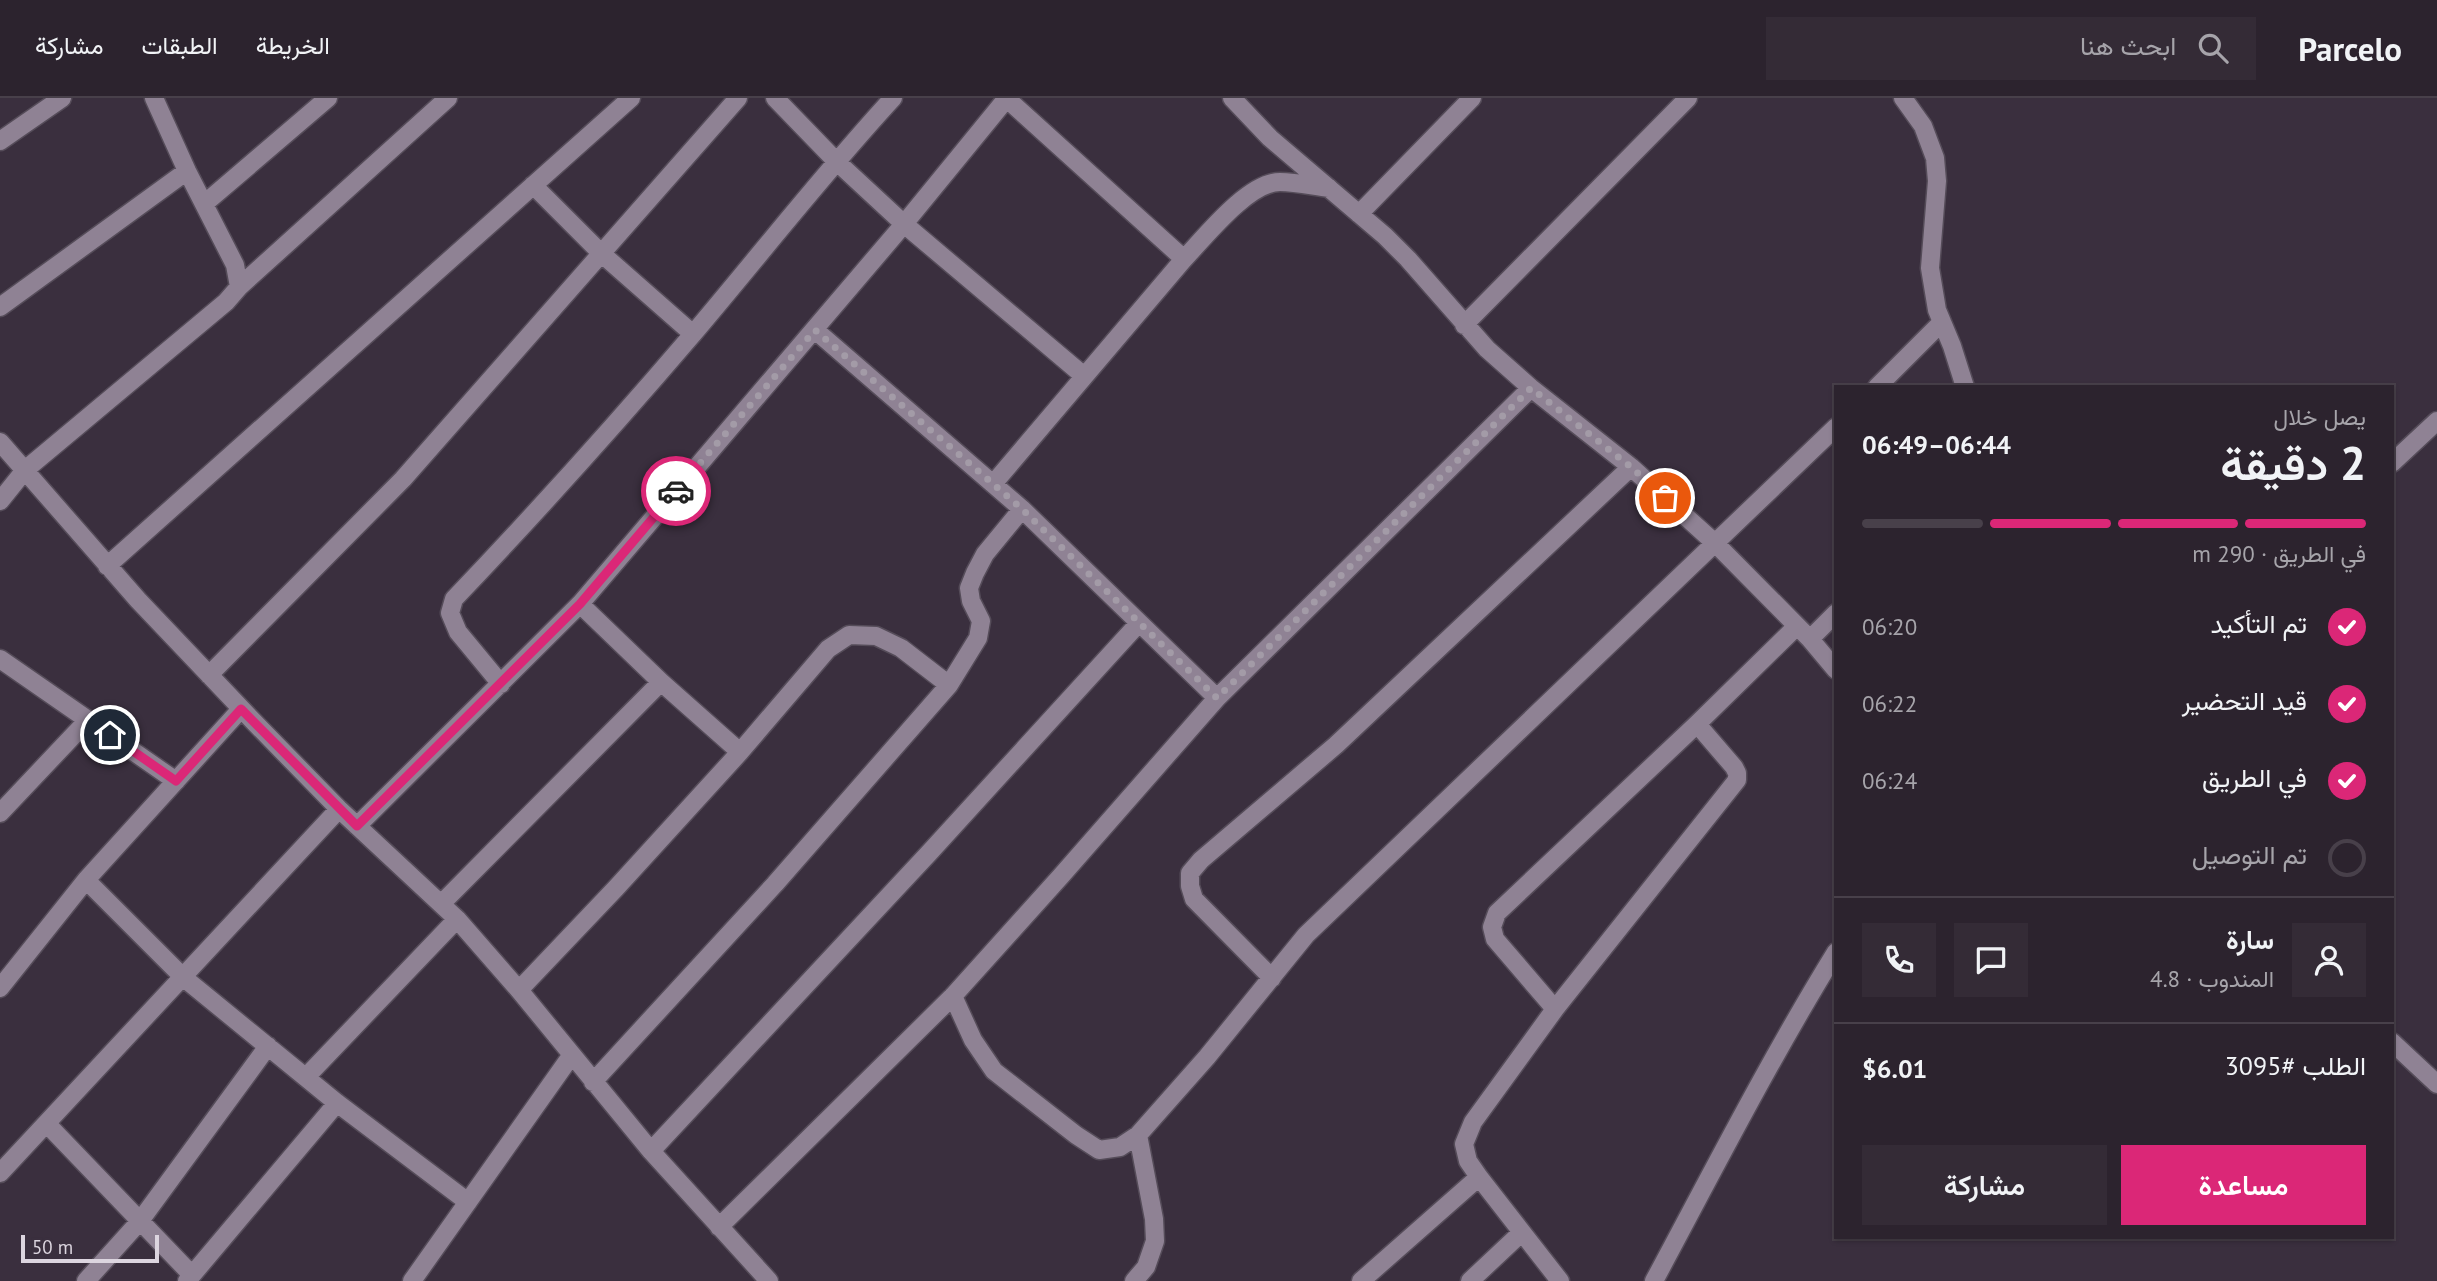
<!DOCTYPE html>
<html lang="ar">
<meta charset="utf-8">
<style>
body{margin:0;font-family:"PT Sans",Vazirmatn,sans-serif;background:#342b36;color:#f1f3f6;direction:rtl;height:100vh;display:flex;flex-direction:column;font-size:26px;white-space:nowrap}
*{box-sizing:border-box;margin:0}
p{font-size:23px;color:#a6a4aa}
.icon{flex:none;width:38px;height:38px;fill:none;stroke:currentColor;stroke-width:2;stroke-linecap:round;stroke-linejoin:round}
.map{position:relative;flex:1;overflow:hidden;direction:ltr}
.details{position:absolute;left:1834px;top:287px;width:560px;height:854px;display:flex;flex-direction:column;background:#2c232e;border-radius:0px;box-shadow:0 2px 5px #0004,0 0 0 2px #48404a;direction:rtl}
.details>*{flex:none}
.scale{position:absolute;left:21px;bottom:18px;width:138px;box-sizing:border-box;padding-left:7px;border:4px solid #dcd5df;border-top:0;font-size:19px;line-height:24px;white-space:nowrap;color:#dcd5df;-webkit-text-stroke:5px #3a2f3e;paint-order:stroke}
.pin{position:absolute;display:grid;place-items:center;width:60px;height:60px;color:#fff;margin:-30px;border:4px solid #fff;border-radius:50%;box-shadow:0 2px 7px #0007}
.courier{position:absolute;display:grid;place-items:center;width:70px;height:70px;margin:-35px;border:5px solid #db2777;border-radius:50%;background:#fff;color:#222;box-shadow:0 2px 9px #0007}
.summary em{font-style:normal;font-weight:600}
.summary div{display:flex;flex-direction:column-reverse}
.summary{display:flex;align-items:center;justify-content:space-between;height:119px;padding:0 28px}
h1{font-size:46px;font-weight:600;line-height:52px}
.bar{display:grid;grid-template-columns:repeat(4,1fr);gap:10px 7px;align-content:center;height:84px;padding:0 28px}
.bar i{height:9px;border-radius:5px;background:#48404a}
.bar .current{background:#db2777}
.bar p{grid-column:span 4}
.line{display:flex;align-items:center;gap:18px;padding:0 28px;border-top:2px solid #48404a}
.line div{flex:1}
.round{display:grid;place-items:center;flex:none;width:74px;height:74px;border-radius:0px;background:#342b36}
ol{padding:0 28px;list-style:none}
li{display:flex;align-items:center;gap:21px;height:77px}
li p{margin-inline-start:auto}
li .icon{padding:7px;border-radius:50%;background:#db2777;color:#fff;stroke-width:4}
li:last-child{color:#a6a4aa}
li i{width:38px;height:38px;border:4px solid #48404a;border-radius:50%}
.primary-button{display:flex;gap:14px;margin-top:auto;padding:14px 28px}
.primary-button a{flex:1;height:80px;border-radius:0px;background:#db2777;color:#fff;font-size:28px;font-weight:600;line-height:80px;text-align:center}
.primary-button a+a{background:#342b36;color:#f1f3f6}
header{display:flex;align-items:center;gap:42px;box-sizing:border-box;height:98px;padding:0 35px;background:#2c232e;border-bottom:2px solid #48404a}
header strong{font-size:33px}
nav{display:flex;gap:38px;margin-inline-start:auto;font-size:24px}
.search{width:490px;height:63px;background:#342b36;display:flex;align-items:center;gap:18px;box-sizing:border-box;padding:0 24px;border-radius:0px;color:#a6a4aa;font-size:26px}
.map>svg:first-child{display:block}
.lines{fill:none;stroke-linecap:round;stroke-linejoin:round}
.street-casing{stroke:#554c59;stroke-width:21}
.street{stroke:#8f8294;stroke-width:18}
.done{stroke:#a39ba7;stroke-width:7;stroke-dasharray:0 12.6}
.route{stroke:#db2777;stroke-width:9}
</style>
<header>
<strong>Parcelo</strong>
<div class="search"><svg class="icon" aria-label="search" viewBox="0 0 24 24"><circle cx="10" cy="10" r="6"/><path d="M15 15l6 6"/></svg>ابحث هنا</div>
<nav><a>الخريطة</a><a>الطبقات</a><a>مشاركة</a></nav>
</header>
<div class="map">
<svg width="2437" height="1183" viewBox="0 0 2437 1183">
<rect width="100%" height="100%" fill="#3a2f3e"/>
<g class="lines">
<defs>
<path id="street" d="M775,0L836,63L904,126L1084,278
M1232,0L1270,40L1385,138L1408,161L1487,251L1531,290L1631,369L1716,446L1810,541L1836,572
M1903,0L1923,28L1935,60L1937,83L1930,170L1937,212L1952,248L1965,289
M0,43L62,0
M533,87L602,156L693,236
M204,106L328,0
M1359,116L1472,0
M1184,161C1205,139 1248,84 1280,84C1296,84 1313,88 1329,90
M239,189L448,0
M0,209L187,73
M1464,227L1688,0
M815,232L1022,411L1217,600
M1877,289L1942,224
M0,344L138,502L255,625L339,711L457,821L519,892L651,1053L769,1183
M2392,365L2437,323
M993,386L1184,161L1006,0
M0,403L25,372L226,204L239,189L235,167L187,73L154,0
M107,468L631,0
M580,506L661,584L740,654
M1810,541L1836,515
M0,561L88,622
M209,577L403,381L738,0
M501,586L458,534L450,515L454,501C536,415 616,326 693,236C760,157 823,76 893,0
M0,715L88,622L176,683
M357,728L580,506L904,126L1007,0
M86,782L184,880L337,1005L468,1104
M441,806L661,584
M1272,880L1194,801L1190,788V775L1201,762L1336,647L1631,369
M0,890L86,782L241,611
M519,892L616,790L740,654L828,551L849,537L876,538L901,550L949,587
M953,898L973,942L994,973L1076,1037L1099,1052L1120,1049L1138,1037L1207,959L1306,837L1836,329
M1555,911L1495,841L1492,829L1497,815L1697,626L1797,528
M2392,944L2437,986
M306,979L457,821
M593,984L775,786L949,587L978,540L981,523L971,503L969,490L975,475L985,456L1022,411
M47,1026L192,1177
M651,1053L929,755L1139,525
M0,1075L339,711
M719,1129L953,898L1061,778L1217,600L1531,290
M86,1183L140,1123L268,948
M187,1183L337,1005
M412,1183L571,958
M1134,1183L1146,1169L1155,1143L1154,1121L1138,1037
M1361,1183L1479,1079
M1470,1183L1521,1135
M1560,1183L1479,1079L1468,1063L1464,1046L1473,1024L1555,911L1737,682V675L1734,669L1697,626
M1654,1183C1713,1073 1770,961 1836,854"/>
</defs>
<!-- street casing -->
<use href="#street" class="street-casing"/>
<!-- street -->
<use href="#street" class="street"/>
</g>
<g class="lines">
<!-- done -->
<path class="done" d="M676,393L815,232L1022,411L1217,600L1531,290L1631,369L1665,400"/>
<!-- route -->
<path class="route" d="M110,637L176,683L241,611L357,728L580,506L676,393"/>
</g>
</svg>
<div class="scale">50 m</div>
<div class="pin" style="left:1665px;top:400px;background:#ea580c"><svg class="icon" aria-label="bag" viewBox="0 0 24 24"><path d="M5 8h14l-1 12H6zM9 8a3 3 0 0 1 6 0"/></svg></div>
<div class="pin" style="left:110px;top:637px;background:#1f2937"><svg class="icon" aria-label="home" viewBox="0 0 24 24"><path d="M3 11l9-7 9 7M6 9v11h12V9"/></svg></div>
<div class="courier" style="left:676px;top:393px"><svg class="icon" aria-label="car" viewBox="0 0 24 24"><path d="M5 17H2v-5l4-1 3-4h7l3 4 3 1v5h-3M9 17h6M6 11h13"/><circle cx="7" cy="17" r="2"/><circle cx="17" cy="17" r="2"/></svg></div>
<section class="details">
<div class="summary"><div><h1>2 دقيقة</h1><p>يصل خلال</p></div><em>06:44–06:49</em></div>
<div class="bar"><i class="current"></i><i class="current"></i><i class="current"></i><i></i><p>في الطريق · 290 m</p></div>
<ol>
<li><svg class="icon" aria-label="check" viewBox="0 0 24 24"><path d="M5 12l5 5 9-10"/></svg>تم التأكيد<p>06:20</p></li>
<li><svg class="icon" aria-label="check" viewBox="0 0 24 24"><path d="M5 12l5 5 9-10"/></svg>قيد التحضير<p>06:22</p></li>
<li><svg class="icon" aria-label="check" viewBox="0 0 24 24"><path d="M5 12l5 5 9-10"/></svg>في الطريق<p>06:24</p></li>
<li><i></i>تم التوصيل</li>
</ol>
<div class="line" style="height:126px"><a class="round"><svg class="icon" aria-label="person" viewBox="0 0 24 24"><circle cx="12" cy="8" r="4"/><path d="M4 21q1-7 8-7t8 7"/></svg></a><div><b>سارة</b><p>المندوب · 4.8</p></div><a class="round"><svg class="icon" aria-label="chat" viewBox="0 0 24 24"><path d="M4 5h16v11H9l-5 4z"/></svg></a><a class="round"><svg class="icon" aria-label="phone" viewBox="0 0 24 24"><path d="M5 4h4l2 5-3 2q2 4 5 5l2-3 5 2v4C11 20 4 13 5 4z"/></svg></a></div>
<div class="line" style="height:91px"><div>الطلب #3095</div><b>$6.01</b></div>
<div class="primary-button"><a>مساعدة</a><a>مشاركة</a></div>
</section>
</div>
